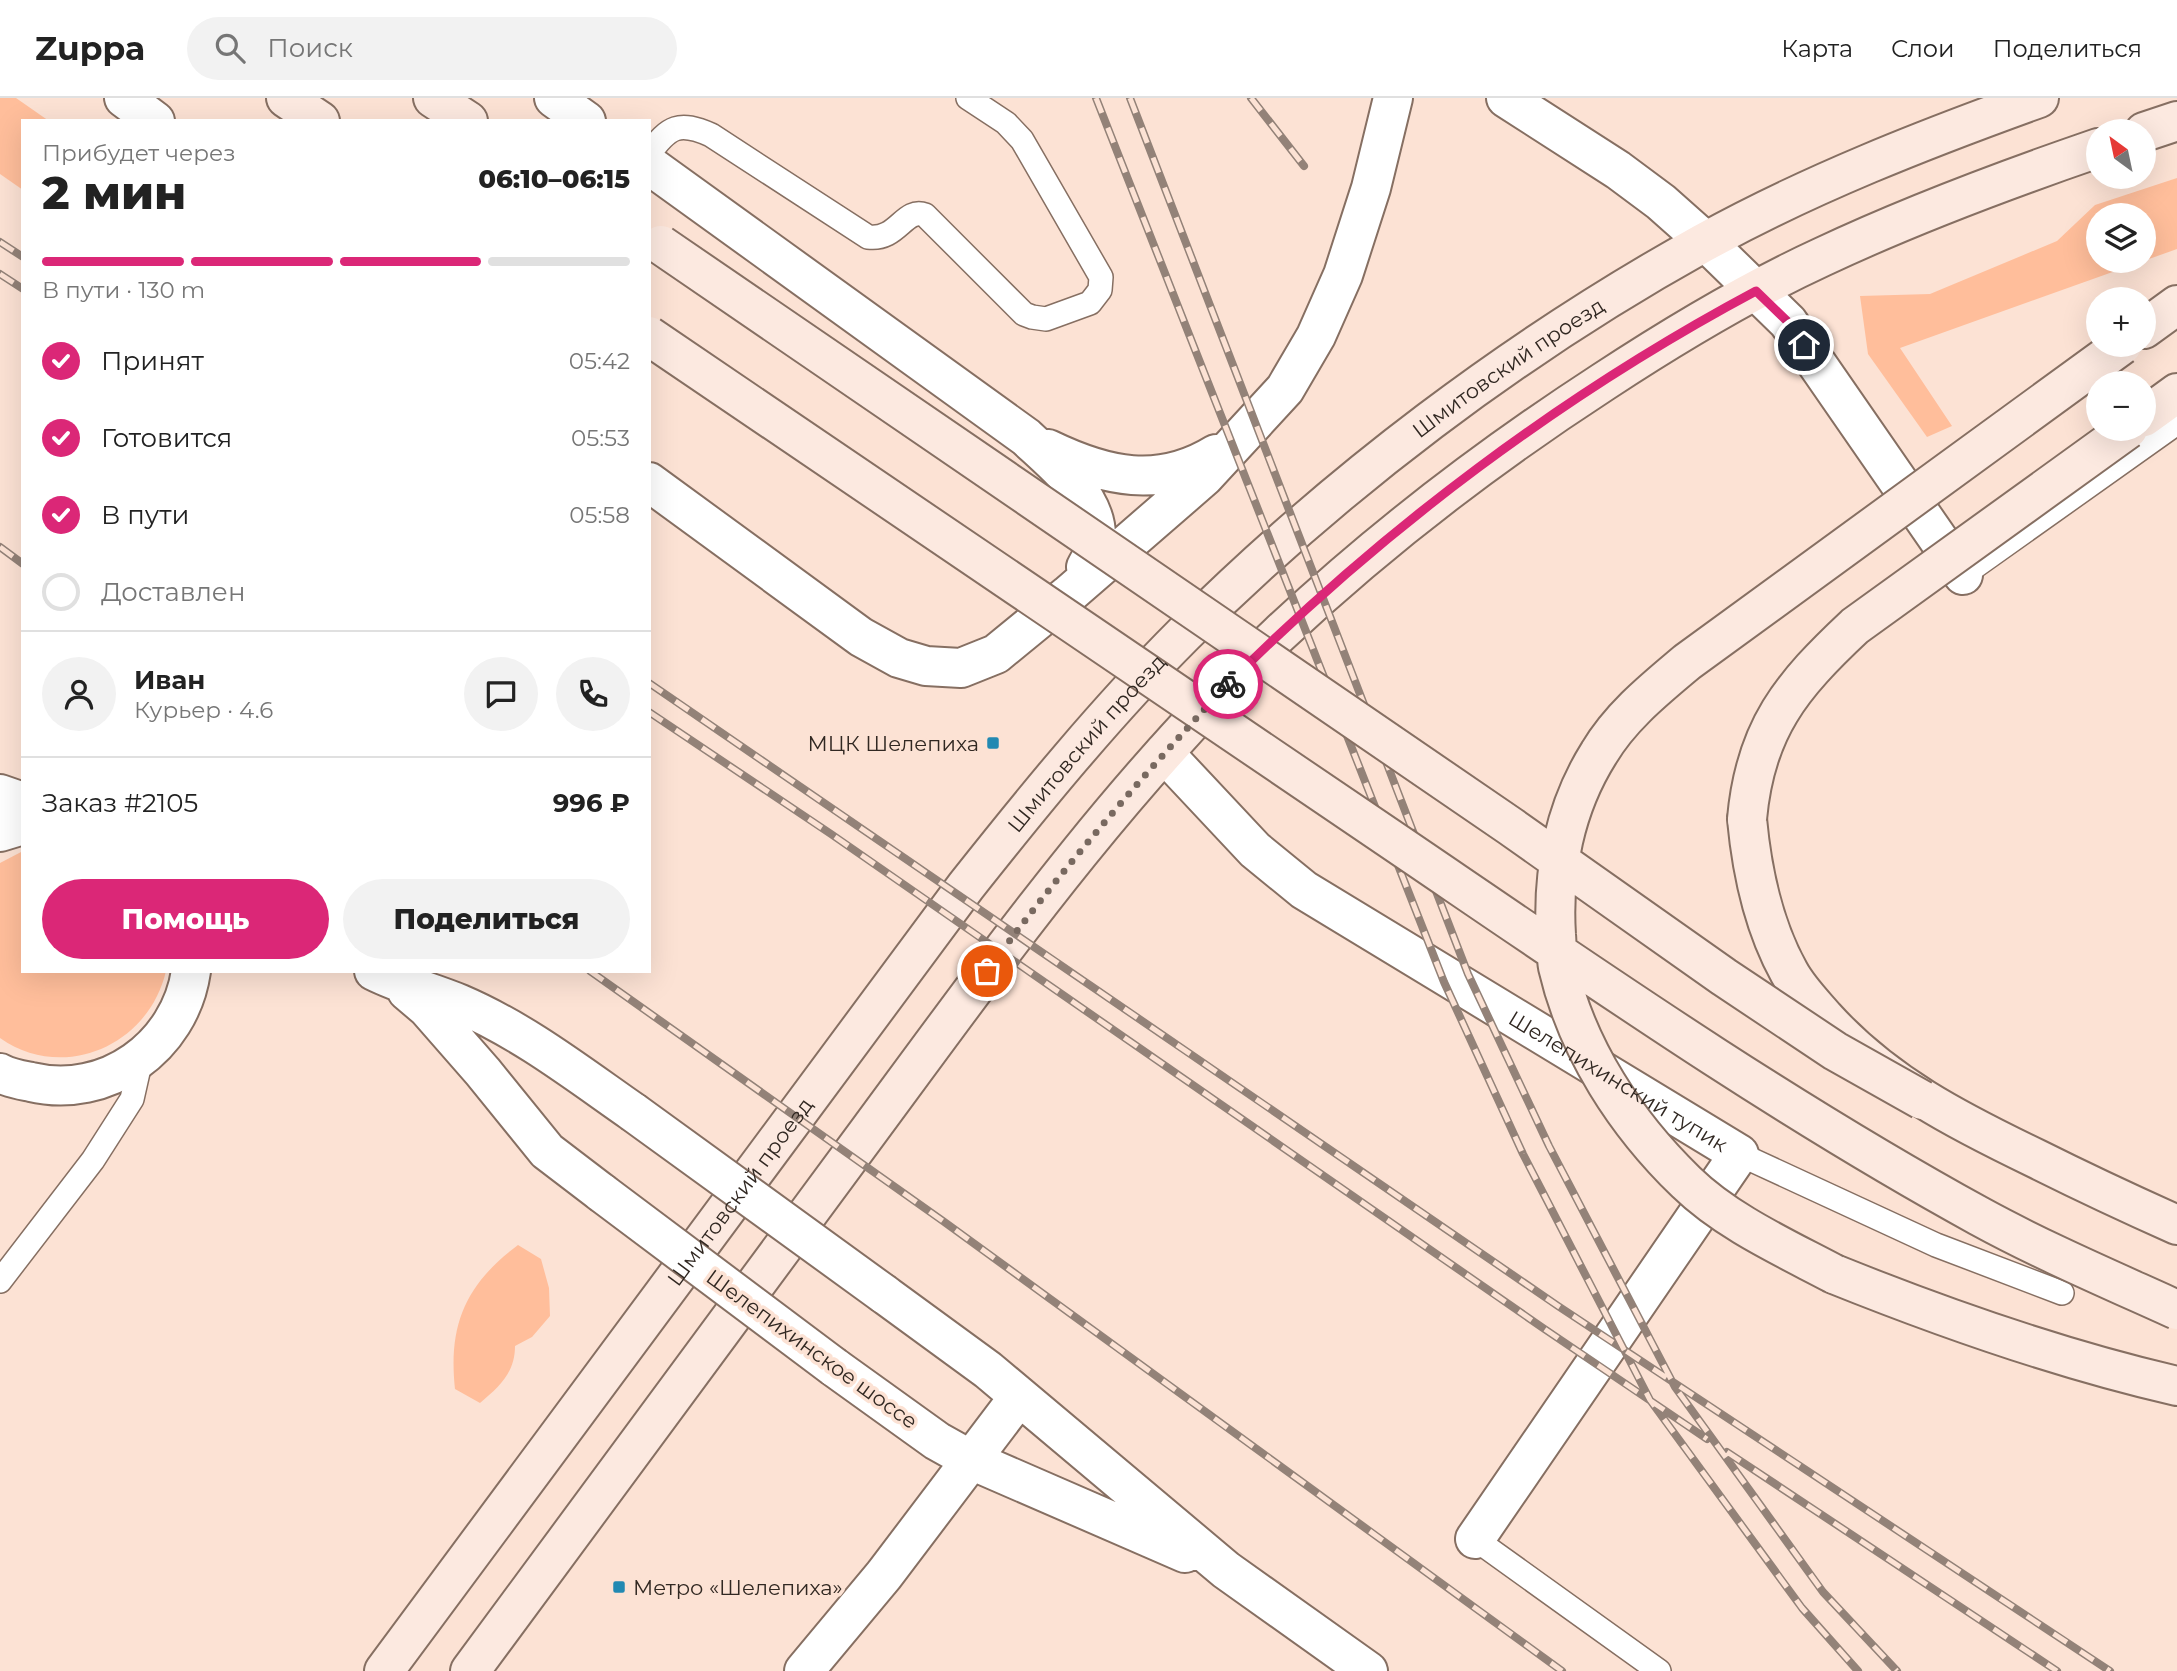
<!DOCTYPE html>
<html lang="ru">
<meta charset="utf-8">
<style>
body{margin:0;font-family:Montserrat,sans-serif;background:#f2f2f2;color:#222;height:100vh;display:flex;flex-direction:column;font-size:26px;white-space:nowrap}
*{box-sizing:border-box;margin:0}
p{font-size:23px;color:#767676}
.icon{flex:none;width:38px;height:38px;fill:none;stroke:currentColor;stroke-width:2;stroke-linecap:round;stroke-linejoin:round}
.map{position:relative;flex:1;overflow:hidden}
.drawer{position:absolute;left:21px;top:21px;width:630px;height:854px;display:flex;flex-direction:column;background:#fff;border-radius:0px;box-shadow:0 7px 28px #0002}
.drawer>*{flex:none}
.needle{width:46px;rotate:327deg}
.fabs{position:absolute;left:2086px;top:21px;display:grid;gap:14px}
.fabs a{display:grid;place-items:center;width:70px;height:70px;border-radius:50%;background:#fff;box-shadow:0 7px 28px #0002;font-size:35px}
.pin{position:absolute;display:grid;place-items:center;width:60px;height:60px;color:#fff;margin:-30px;border:4px solid #fff;border-radius:50%;box-shadow:0 2px 7px #0007}
.courier{position:absolute;display:grid;place-items:center;width:70px;height:70px;margin:-35px;border:5px solid #db2777;border-radius:50%;background:#fff;color:#222;box-shadow:0 2px 9px #0007}
.summary em{font-style:normal;font-weight:800}
.summary div{display:flex;flex-direction:column-reverse}
.summary{display:flex;align-items:center;justify-content:space-between;height:119px;padding:0 21px}
h1{font-size:46px;font-weight:800;line-height:52px}
.bar{display:grid;grid-template-columns:repeat(4,1fr);gap:10px 7px;align-content:center;height:84px;padding:0 21px}
.bar i{height:9px;border-radius:5px;background:#e0e0e0}
.bar .selected{background:#db2777}
.bar p{grid-column:span 4}
.line{display:flex;align-items:center;gap:18px;padding:0 21px;border-top:2px solid #e0e0e0}
.line div{flex:1}
.round{display:grid;place-items:center;flex:none;width:74px;height:74px;border-radius:37px;background:#f2f2f2}
ol{padding:0 21px;list-style:none}
li{display:flex;align-items:center;gap:21px;height:77px}
li p{margin-inline-start:auto}
li .icon{padding:7px;border-radius:50%;background:#db2777;color:#fff;stroke-width:4}
li:last-child{color:#767676}
li i{width:38px;height:38px;border:4px solid #e0e0e0;border-radius:50%}
.action{display:flex;gap:14px;margin-top:auto;padding:14px 21px}
.action a{flex:1;height:80px;border-radius:42px;background:#db2777;color:#fff;font-size:28px;font-weight:800;line-height:80px;text-align:center}
.action a+a{background:#f2f2f2;color:#222}
header{display:flex;align-items:center;gap:42px;box-sizing:border-box;height:98px;padding:0 35px;background:#fff;border-bottom:2px solid #e0e0e0}
header strong{font-size:33px}
nav{display:flex;gap:38px;margin-inline-start:auto;font-size:24px}
.search{width:490px;height:63px;background:#f2f2f2;display:flex;align-items:center;gap:18px;box-sizing:border-box;padding:0 24px;border-radius:38px;color:#767676;font-size:26px}
.map>svg:first-child{display:block}
.green{fill:#ffbe9b;fill-rule:evenodd}
.lines{fill:none;stroke-linecap:round;stroke-linejoin:round}
.service-casing{stroke:#866f62;stroke-width:26}
.minor-casing{stroke:#866f62;stroke-width:42}
.tertiary-casing{stroke:#866f62;stroke-width:42}
.secondary-casing{stroke:#866f62;stroke-width:42}
.service{stroke:#fff;stroke-width:23}
.minor{stroke:#fff;stroke-width:38}
.tertiary{stroke:#fff;stroke-width:38}
.secondary{stroke:#fce9e0;stroke-width:38}
.rail-casing{stroke:#938278;stroke-width:8}
.rail{stroke:#fce2d4;stroke-width:5;stroke-dasharray:16;stroke-linecap:butt}
.tertiary-bridge-casing{stroke:#866f62;stroke-width:42;stroke-linecap:butt}
.secondary-bridge-casing{stroke:#866f62;stroke-width:42;stroke-linecap:butt}
.tertiary-bridge{stroke:#fff;stroke-width:38}
.secondary-bridge{stroke:#fce9e0;stroke-width:38}
.done{stroke:#786960;stroke-width:7;stroke-dasharray:0 12.6}
.route{stroke:#db2777;stroke-width:9}
.poi-dot{fill:#2289b2;stroke:#fce2d4;stroke-width:2.5}
.labels{text-anchor:middle;dominant-baseline:central;stroke-width:7;stroke-linejoin:round;paint-order:stroke}
.street-label{font-size:21px;fill:#312822;stroke:#fce2d4}
.poi-label{font-size:21px;fill:#312822;stroke:#fce2d4;text-anchor:end}
</style>
<header>
<strong>Zuppa</strong>
<div class="search"><svg class="icon" aria-label="search" viewBox="0 0 24 24"><circle cx="10" cy="10" r="6"/><path d="M15 15l6 6"/></svg>Поиск</div>
<nav><a>Карта</a><a>Слои</a><a>Поделиться</a></nav>
</header>
<div class="map">
<svg width="2177" height="1573" viewBox="0 0 2177 1573">
<rect width="100%" height="100%" fill="#fce2d4"/>
<!-- green -->
<path class="green" d="M0,0H16L49,23H23V92L0,76Z
M2177,80V151L1900,250L1952,328L1927,339L1868,256L1860,198L1930,196L2057,143L2095,107ZM2098,117H2144V163H2098Z
M23,753V873H166C149,947 64,985 0,940V765Z
M518,1147L541,1161L549,1190L550,1218L532,1239L515,1248C515,1275 499,1289 480,1305L455,1291C448,1226 466,1186 518,1147Z"/>
<g class="lines">
<defs>
<path id="service" d="M649,56C669,28 679,23 711,37L868,139C898,143 904,109 925,117L1024,216L1032,219L1046,221L1090,205L1100,192L1101,179L1022,42L1006,25L968,0
M1963,477L2177,325
M1739,1056L1936,1147L2062,1195
M0,1183L93,1062L132,1001L141,961
M1475,1441L1659,1573"/>
<g id="minor">
<path d="M1706,144L1788,224L1963,477"/>
<path id="s1" d="M1164,655L1255,752L1304,792L1739,1056L1475,1441"/>
</g>
<path id="tertiary" d="M124,0L155,23
M554,0L586,23
M1506,0L1618,72L1661,104L1706,144
M649,67L1026,339C1061,372 1119,416 1086,469
M1048,351C1106,379 1159,391 1216,356
M649,384L861,539L899,560L926,568L961,570L996,556L1068,497L1204,379L1285,291L1316,238L1343,177L1371,90L1393,0
M0,696L23,704
M0,734L23,727
M374,873C402,887 431,894 460,906C523,933 577,975 633,1014
M407,893L427,910L483,974L547,1053L602,1095
M0,975C9,980 21,982 31,984C106,1002 180,949 191,873
M884,1196L988,1272L1226,1472L1368,1573
M834,1269L937,1343L971,1362L1185,1455
M804,1573L884,1477L1018,1300"/>
<g id="secondary">
<path d="M286,0L320,23"/>
<path d="M433,0L468,23"/>
<path d="M2144,34L2177,23"/>
<path d="M2144,231L2177,207"/>
<path d="M2144,319L2177,295"/>
<path d="M1747,721C1752,775 1763,827 1789,874C1798,891 1813,906 1825,920C1885,986 1958,1023 2037,1061C2083,1084 2130,1106 2177,1127"/>
<path d="M1834,1176C1946,1221 2059,1261 2177,1288"/>
<path id="s2" d="M384,1573L966,788C1035,701 1105,615 1184,536C1337,384 1514,250 1703,145C1810,86 1925,41 2039,0"/>
<path d="M470,1573C603,1392 737,1211 871,1030C998,858 1122,684 1278,537C1378,443 1489,358 1603,284C1673,238 1746,194 1822,159C1911,117 2005,82 2098,50"/>
</g>
</defs>
<!-- service casing -->
<use href="#service" class="service-casing"/>
<!-- minor casing -->
<use href="#minor" class="minor-casing"/>
<!-- tertiary casing -->
<use href="#tertiary" class="tertiary-casing"/>
<!-- secondary casing -->
<use href="#secondary" class="secondary-casing"/>
<!-- service -->
<use href="#service" class="service"/>
<!-- minor -->
<use href="#minor" class="minor"/>
<!-- tertiary -->
<use href="#tertiary" class="tertiary"/>
<!-- secondary -->
<use href="#secondary" class="secondary"/>
<defs>
<path id="rail" d="M1096,0L1444,884L1523,1056L1650,1302L1802,1510L1858,1573
M1130,0L1468,876L1549,1048L1675,1289L1823,1494L1897,1573
M1251,0L1304,68
M0,144L23,159
M0,176L23,191
M0,449L23,466
M649,585L1558,1208L2110,1573
M649,614L831,736L1543,1230L1707,1341
M590,873L943,1123L1562,1573
M1727,1354L2057,1573"/>
</defs>
<!-- rail casing -->
<use href="#rail" class="rail-casing"/>
<!-- rail -->
<use href="#rail" class="rail"/>
<defs>
<path id="tertiary-bridge" d="M633,1014L884,1196
M602,1095L834,1269"/>
<path id="secondary-bridge" d="M661,147L1510,728L1724,879L1835,953L1922,1002
M649,238C896,405 1142,573 1389,740C1582,871 1775,1006 1979,1118C2043,1153 2111,1182 2177,1212
M1747,721C1755,631 1791,588 1855,528L2128,331
M1834,1176C1785,1150 1727,1124 1686,1084C1626,1026 1577,951 1558,869C1556,859 1557,847 1556,837C1552,773 1565,709 1599,655C1621,618 1655,591 1687,564L2122,247"/>
</defs>
<!-- tertiary-bridge casing -->
<use href="#tertiary-bridge" class="tertiary-bridge-casing"/>
<!-- secondary-bridge casing -->
<use href="#secondary-bridge" class="secondary-bridge-casing"/>
<!-- tertiary-bridge -->
<use href="#tertiary-bridge" class="tertiary-bridge"/>
<!-- secondary-bridge -->
<use href="#secondary-bridge" class="secondary-bridge"/>
</g>
<g class="lines">
<!-- done -->
<path class="done" d="M987,873C1061,772 1142,678 1228,586"/>
<!-- route -->
<path class="route" d="M1228,586C1383,431 1563,296 1756,193L1788,224L1804,247"/>
</g>
<!-- markers -->
<g class="poi-dot">
<rect x="986" y="638" width="14" height="14" rx="3.5"/>
<rect x="612" y="1482" width="14" height="14" rx="3.5"/>
</g>
<g class="labels">
<!-- street labels -->
<g class="street-label">
<text stroke="none"><textPath href="#s2" startOffset="1731">Шмитовский проезд</textPath></text>
<text stroke="none"><textPath href="#s2" startOffset="1164">Шмитовский проезд</textPath></text>
<text stroke="none"><textPath href="#s1" startOffset="564">Шелепихинский тупик</textPath></text>
<text stroke="none"><textPath href="#s2" startOffset="597">Шмитовский проезд</textPath></text>
<text transform="translate(812 1251) rotate(36)">Шелепихинское шоссе</text>
</g>
<!-- poi labels -->
<g class="poi-label">
<text x="979" y="645">МЦК Шелепиха</text>
<text x="633" y="1489" text-anchor="start">Метро «Шелепиха»</text>
</g>
</g>
</svg>
<div class="fabs">
<a><svg class="needle" viewBox="-14 -14 28 28"><path d="M0-13l5 13h-10z" fill="#e53935"/><path d="M0 13l5-13h-10z" fill="#767676"/></svg></a>
<a><svg class="icon" aria-label="layers" viewBox="0 0 24 24"><path d="M12 4l9 5-9 5-9-5zM3 14l9 5 9-5"/></svg></a>
<a>+</a>
<a>−</a>
</div>
<div class="pin" style="left:987px;top:873px;background:#ea580c"><svg class="icon" aria-label="bag" viewBox="0 0 24 24"><path d="M5 8h14l-1 12H6zM9 8a3 3 0 0 1 6 0"/></svg></div>
<div class="pin" style="left:1804px;top:247px;background:#1f2937"><svg class="icon" aria-label="home" viewBox="0 0 24 24"><path d="M3 11l9-7 9 7M6 9v11h12V9"/></svg></div>
<div class="courier" style="left:1228px;top:586px"><svg class="icon" aria-label="bike" viewBox="0 0 24 24"><circle cx="6" cy="16" r="4"/><circle cx="18" cy="16" r="4"/><path d="M6 16l4-8h5l3 8M10 8l3 8H6M13 5h3"/></svg></div>
<section class="drawer">
<div class="summary"><div><h1>2 мин</h1><p>Прибудет через</p></div><em>06:10–06:15</em></div>
<div class="bar"><i class="selected"></i><i class="selected"></i><i class="selected"></i><i></i><p>В пути · 130 m</p></div>
<ol>
<li><svg class="icon" aria-label="check" viewBox="0 0 24 24"><path d="M5 12l5 5 9-10"/></svg>Принят<p>05:42</p></li>
<li><svg class="icon" aria-label="check" viewBox="0 0 24 24"><path d="M5 12l5 5 9-10"/></svg>Готовится<p>05:53</p></li>
<li><svg class="icon" aria-label="check" viewBox="0 0 24 24"><path d="M5 12l5 5 9-10"/></svg>В пути<p>05:58</p></li>
<li><i></i>Доставлен</li>
</ol>
<div class="line" style="height:126px"><a class="round"><svg class="icon" aria-label="person" viewBox="0 0 24 24"><circle cx="12" cy="8" r="4"/><path d="M4 21q1-7 8-7t8 7"/></svg></a><div><b>Иван</b><p>Курьер · 4.6</p></div><a class="round"><svg class="icon" aria-label="chat" viewBox="0 0 24 24"><path d="M4 5h16v11H9l-5 4z"/></svg></a><a class="round"><svg class="icon" aria-label="phone" viewBox="0 0 24 24"><path d="M5 4h4l2 5-3 2q2 4 5 5l2-3 5 2v4C11 20 4 13 5 4z"/></svg></a></div>
<div class="line" style="height:91px"><div>Заказ #2105</div><b>996 ₽</b></div>
<div class="action"><a>Помощь</a><a>Поделиться</a></div>
</section>
</div>
